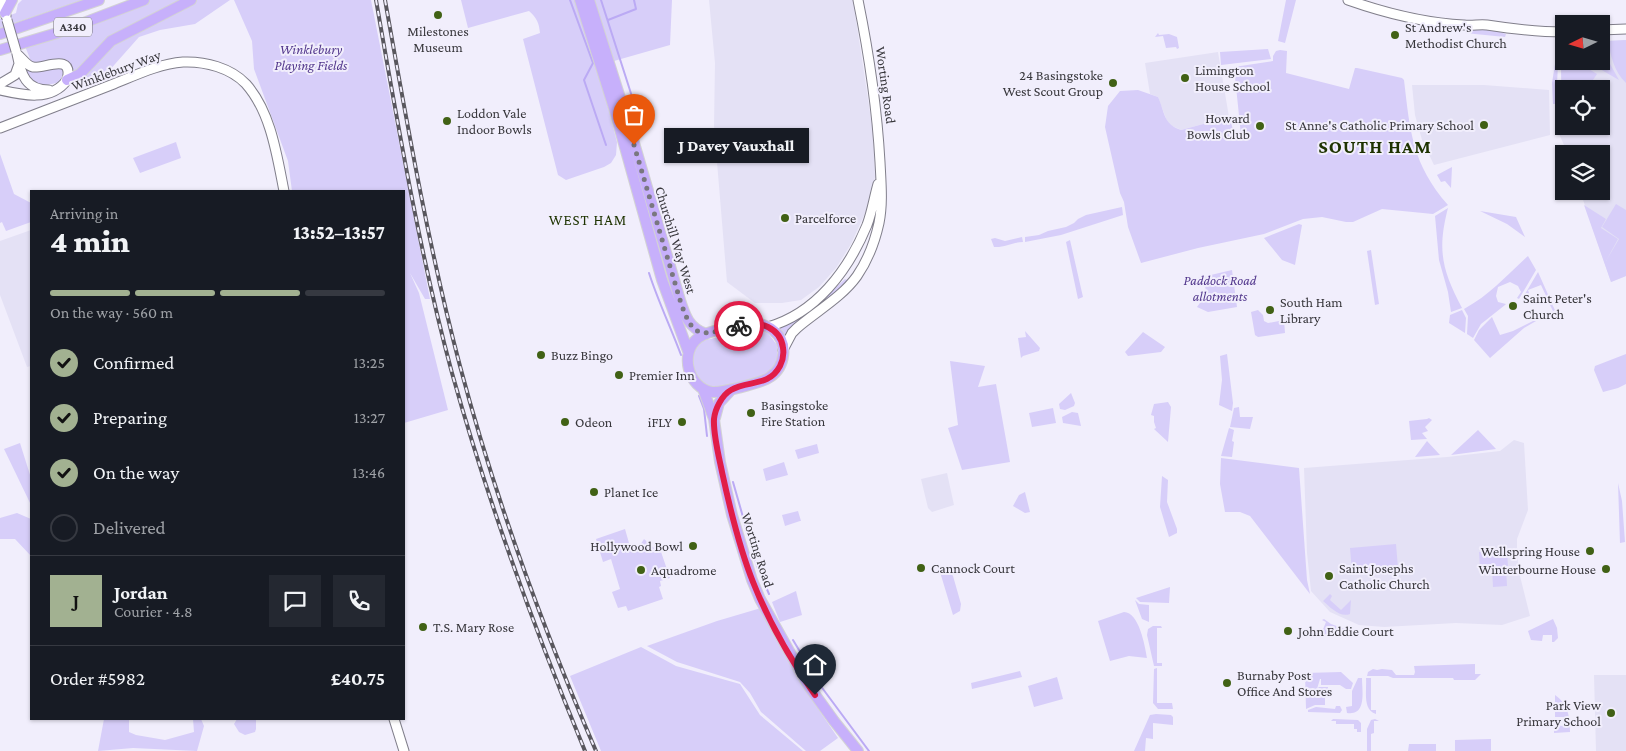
<!DOCTYPE html>
<meta charset="utf-8">
<style>
body{margin:0;font-family:"Crimson Pro",serif;background:#242831;color:#f1f3f6;height:100vh;display:flex;flex-direction:column;font-size:19px;white-space:nowrap}
*{box-sizing:border-box;margin:0}
p{font-size:16px;color:#9ea1a6}
.icon{flex:none;width:28px;height:28px;fill:none;stroke:currentColor;stroke-width:2;stroke-linecap:round;stroke-linejoin:round}
.map{position:relative;flex:1;overflow:hidden}
.drawer{position:absolute;left:30px;top:190px;width:375px;height:530px;display:flex;flex-direction:column;background:#171b24;border-radius:0px;box-shadow:0 1px 4px #0004}
.drawer>*{flex:none}
.needle{width:32px;rotate:265deg}
.controls{position:absolute;left:1555px;top:15px;display:grid;gap:10px}
.controls a{display:grid;place-items:center;width:55px;height:55px;border-radius:0px;background:#171b24;box-shadow:0 1px 4px #0004;font-size:25px}
.pin{position:absolute;display:grid;place-items:center;width:42px;height:42px;color:#fff;margin:-51px -21px;border-radius:50% 50% 50% 0;rotate:-45deg;box-shadow:0 0 5px #0007}
.pin .icon{rotate:45deg}
.courier{position:absolute;display:grid;place-items:center;width:50px;height:50px;margin:-25px;border:4px solid #e11d48;border-radius:50%;background:#fff;color:#222;box-shadow:0 1px 6px #0007}
.bubble{position:absolute;height:35px;border-radius:0px;background:#171b24;box-shadow:0 1px 4px #0004;font-size:16px;font-weight:800;line-height:35px;text-align:center}
.head em{font-style:normal;font-weight:800}
.head div{display:flex;flex-direction:column-reverse}
.head{display:flex;align-items:center;justify-content:space-between;height:85px;padding:0 20px}
h1{font-size:32px;font-weight:800;line-height:38px}
.bar{display:grid;grid-template-columns:repeat(4,1fr);gap:8px 5px;align-content:center;height:60px;padding:0 20px}
.bar i{height:6px;border-radius:4px;background:#363941}
.bar .active{background:#a2b191}
.bar p{grid-column:span 4}
.line{display:flex;align-items:center;gap:12px;padding:0 20px;border-top:1px solid #363941}
.line div{flex:1}
.round{display:grid;place-items:center;flex:none;width:52px;height:52px;border-radius:0px;background:#242831}
ol{padding:0 20px;list-style:none}
li{display:flex;align-items:center;gap:15px;height:55px}
li p{margin-inline-start:auto}
li .icon{padding:5px;border-radius:50%;background:#a2b191;color:#111;stroke-width:4}
li:last-child{color:#9ea1a6}
li i{width:28px;height:28px;border:2px solid #363941;border-radius:50%}
.map>svg:first-child{display:block}
.built{fill:#e4e1f5;fill-rule:evenodd}
.green{fill:#d7cef9}
.lines{fill:none;stroke-linecap:round;stroke-linejoin:round}
.stream{stroke:#bbaaf4;stroke-width:2}
.minor-casing{stroke:#817f8b;stroke-width:11}
.major-casing{stroke:#d3d3d4;stroke-width:12}
.minor{stroke:#fff;stroke-width:9}
.major{stroke:#c7b0fb;stroke-width:10}
.rail-casing{stroke:#59575e;stroke-width:4}
.rail{stroke:#f1eefc;stroke-width:2;stroke-dasharray:5.5;stroke-linecap:butt}
.minor-bridge-casing{stroke:#817f8b;stroke-width:11;stroke-linecap:butt}
.minor-bridge{stroke:#fff;stroke-width:9}
.done{stroke:#79777f;stroke-width:5;stroke-dasharray:0 9}
.route{stroke:#e11d48;stroke-width:6}
.poi-dot{fill:#416115;stroke:#f1eefc;stroke-width:2}
.labels{text-anchor:middle;dominant-baseline:central;stroke-width:4;stroke-linejoin:round;paint-order:stroke}
.shield{fill:#f1eefc;stroke:#706e76;stroke-width:1}
.shield-label{font-size:12px;font-weight:bold;fill:#38373c}
.poi-label{font-size:14px;fill:#38373c;stroke:#f1eefc;text-anchor:start}
.park-label{font-size:14px;font-style:italic;fill:#53388d;stroke:#f1eefc}
.street-label{font-size:14px;fill:#38373c;stroke:#f1eefc}
.neighbourhood-label{font-size:15px;letter-spacing:1px;fill:#1e3300;stroke:#f1eefc}
.district-label{font-size:19px;font-weight:bold;letter-spacing:1px;fill:#1e3300;stroke:#f1eefc}
</style>
<div class="map">
<svg width="1626" height="751" viewBox="0 0 1626 751">
<rect width="100%" height="100%" fill="#f1eefc"/>
<!-- built -->
<path class="built" d="M709,0H853L873,132L875,177L866,211L851,244L836,268L819,287L801,300L782,303H755L727,282L714,126L715,63Z
M1626,40V276L1611,282L1580,191H1601V154H1568L1560,136L1558,122L1562,101L1561,80L1562,45L1564,61H1601V41ZM1564,89H1601V126H1564Z
M1218,52L1229,117L1181,130L1168,124L1158,97L1150,94L1145,63Z
M1412,85H1484L1549,90L1550,135L1434,165L1422,140L1415,115Z
M31,230V366L27,367L0,295V241Z
M1514,440L1524,443L1528,510L1517,539V553L1519,572L1530,616L1502,625L1456,623L1384,627L1359,625L1330,612L1311,591L1307,553L1304,468L1447,457L1500,451Z
M947,473L954,505L932,512L928,508L921,479Z
M1594,675H1626V751H1596Z"/>
<!-- green -->
<path class="green" d="M22,0H82L0,28V19L16,13L18,4Z
M149,0H230L195,24L160,30L139,37L100,81L72,82L68,65L32,64L25,46L109,17Z
M234,0H371L430,299H425L410,273L419,293L448,410L404,423V191H292L288,161L254,69L252,41Z
M461,0H575L597,64L617,142L616,155L611,163L604,167L566,180L558,175L523,39L540,33C539,23 537,18 529,11L468,28Z
M594,0H672L670,45L614,61Z
M1286,0H1296L1285,43L1278,41Z
M1465,29L1493,30L1506,34L1505,37L1465,33Z
M1158,33L1159,35L1169,34L1177,37L1179,48L1177,49L1176,47L1166,48L1163,36L1155,37Z
M1626,40V83C1614,71 1611,57 1608,41Z
M1601,41L1610,64L1619,80L1593,65L1595,61H1601Z
M1564,44V61H1583L1582,65L1597,74L1587,89H1564L1565,126L1560,136C1558,120 1561,114 1562,100C1562,84 1559,58 1564,44Z
M1268,49L1271,59L1221,65L1220,52Z
M1280,50L1287,51L1286,73L1349,89L1355,68H1357L1402,78L1404,80C1410,131 1412,164 1448,205L1433,214L1382,209L1353,222H1346L1322,217L1303,219L1264,234L1198,248L1141,263L1128,227L1124,202L1120,193L1105,127L1108,106L1120,91L1138,90L1158,97C1165,112 1163,124 1181,130L1229,117L1233,129L1241,135L1234,67L1273,61V56L1276,51Z
M1555,64H1558L1556,104H1553L1552,83Z
M25,67H62L65,74L62,81C46,87 28,88 25,67Z
M176,142L181,158L140,173L133,158Z
M0,154L14,194L31,203V222L6,231L2,222L0,223Z
M1452,167L1451,188L1445,181L1441,182L1437,175Z
M1616,204L1626,210V276L1611,282L1584,205L1606,219L1601,228L1618,239L1606,261L1619,239L1602,227Z
M1122,207L1123,215L1061,235L1025,242V237L1039,235L1048,231L1066,227L1074,223L1078,219L1086,215Z
M1448,208C1437,250 1442,270 1462,308L1451,312L1448,292L1439,260L1435,216Z
M1480,211L1516,217L1525,237L1507,224Z
M1299,224L1302,225L1295,265L1282,260L1264,238Z
M1022,237L1023,242C1013,242 1004,248 994,247L991,239L995,238L1005,241Z
M1070,240L1083,297L1078,299L1066,242Z
M1371,250L1379,304L1375,305L1367,251Z
M1528,256L1536,270L1519,299L1517,298L1521,292L1518,286L1510,282L1498,287L1496,296L1498,302L1506,304L1505,305L1481,324L1473,338L1467,334L1468,316L1464,309C1490,295 1506,276 1528,256Z
M1232,270L1237,307L1208,312L1197,307L1202,300L1208,299L1204,282L1199,283L1198,278Z
M1538,272L1550,299L1548,300L1541,285L1528,290L1532,302L1524,303L1522,299Z
M845,279L849,281V283L789,331L783,340L773,328L832,291Z
M1552,304L1555,310L1524,328L1490,358L1474,340L1479,330L1492,317L1500,335L1513,331L1553,311L1550,305Z
M1258,310L1263,315L1264,321L1268,323L1284,320L1285,333L1258,337L1255,335L1251,312Z
M1462,310L1466,318L1465,333L1449,323L1450,315Z
M752,329L761,330L768,333L777,345L778,358L775,366L766,376L716,390L707,388L694,376L691,355L694,348L702,341Z
M1025,331L1040,348L1039,351L1023,356L1021,358L1018,338L1026,337Z
M1143,332L1165,347L1161,352L1128,356L1125,352Z
M1227,354L1233,403L1232,411L1219,405L1222,380L1220,356Z
M1626,354V384L1618,388L1603,392L1594,370L1595,366Z
M950,361L985,366L978,387L996,384L1010,462L962,470L948,428L958,425Z
M1071,393L1075,403L1074,406L1065,410L1060,409L1059,404Z
M1168,402L1171,407L1168,442L1154,429L1156,428L1154,422V416L1151,415L1154,404Z
M1239,407L1240,417H1253L1250,429L1230,427L1234,408Z
M1053,408L1056,423L1032,427L1029,413Z
M1072,412L1078,413L1081,426L1063,423L1062,417Z
M1429,418L1432,420L1425,427L1428,431L1422,433L1427,439L1411,440L1409,421L1427,419Z
M1229,428L1234,430L1232,441L1234,442L1232,457L1221,456Z
M1478,430L1496,449L1451,455Z
M1427,441L1440,455L1415,457Z
M20,443L31,478V505L4,449Z
M817,444L819,453L798,459L795,450Z
M1221,458L1299,468L1307,580L1310,594L1250,516L1240,512H1225L1220,484Z
M784,462L788,475L766,481L763,469Z
M1162,476L1168,480L1167,502L1177,529V533L1169,537L1160,507Z
M1618,483L1622,501L1625,542L1620,543Z
M1025,492L1030,512L1025,513L1013,506L1019,495Z
M798,511L801,521H798H800L785,526L782,515Z
M17,513L31,519V556L15,539H0V518Z
M625,529L629,543L639,547L644,539L654,548L651,553L660,549L670,578L660,581L661,586L659,587L663,599L628,611L626,606L618,608L612,592L620,589L611,559L603,562L596,539Z
M1396,544L1398,568L1352,572L1350,548Z
M1507,550L1508,566L1506,567L1507,586L1493,587L1492,568H1480L1479,552Z
M942,570L950,572L953,576L961,604L960,611L953,615L940,572Z
M1170,587L1169,603L1140,602L1136,598Z
M796,591L802,615L780,622L772,602Z
M1330,594L1332,596L1330,600L1341,610L1351,600L1350,614C1340,618 1330,607 1323,601Z
M1135,600L1139,604L1149,605V622L1142,619Z
M761,608L800,682L838,738L820,751H806L761,712L750,693L740,682L677,662L647,646L717,621Z
M1124,612C1139,612 1145,646 1147,658L1129,656L1110,661L1098,621Z
M1324,619L1331,624L1359,634L1315,635L1318,631L1322,632L1326,622L1322,620Z
M1553,619L1557,628L1558,638L1554,642H1552V635H1543L1542,641L1531,640L1528,631Z
M1153,626H1161L1162,628H1157V663H1162V666H1154L1147,635L1148,629Z
M641,647L676,666L740,684L760,715L803,751H601L570,676Z
M1475,664V674H1481L1475,680H1454L1453,678H1393L1388,676H1367L1368,672L1373,669L1377,670L1382,669L1392,670L1396,675H1414L1415,672L1414,666Z
M1157,668V703H1172L1173,709H1158L1153,703L1154,669Z
M1020,671L1022,677L972,689L971,683Z
M1341,672L1353,683L1351,689H1346L1340,685H1321V679H1320L1317,689L1319,687H1328V689H1325V705H1315L1306,709L1305,673Z
M1057,677L1063,699L1034,707L1028,686Z
M1358,678H1362C1362,691 1367,716 1347,713L1346,707L1352,706V691Z
M1366,678H1371V710H1376V714C1362,710 1367,690 1366,678Z
M1555,695C1568,704 1570,716 1570,732L1554,733V727L1557,725L1562,726L1567,722L1565,717H1555Z
M1336,706H1340L1342,710L1340,713L1308,712V710L1316,707L1335,709Z
M1156,714L1171,715L1173,717V725L1153,723V739L1146,738L1145,751H1134L1150,715Z
M104,719H129V732L136,735L165,740L194,732L193,719H201L204,726L197,751L133,748L98,751Z
M237,719H256V729L255,732L245,735L239,732L234,724Z
M1333,719L1358,720L1361,723V732H1357V729H1354V724H1336V721H1331Z
M1375,719L1379,721H1374V733L1371,734V751H1367V729L1371,720Z
M1491,739V751H1455V740Z
M1409,744H1436V751H1408Z"/>
<g class="lines">
<!-- stream -->
<path class="stream" d="M570,0L593,63L584,80L606,145
M601,0L636,109
M608,20L636,9L634,0
M649,273C658,301 671,328 681,355
M699,396L704,409L707,436
M733,482L757,566L769,594
M793,640L820,685L869,751"/>
<defs>
<path id="minor" d="M1,0L6,16
M1348,0C1385,13 1424,23 1464,25C1472,26 1480,24 1487,25C1513,29 1538,32 1564,32
M1601,30L1626,29
M17,54C21,75 26,90 49,90
M0,84L15,75L19,64
M0,90C22,95 51,102 67,80C74,52 44,69 33,67C27,66 22,58 17,54
M0,128C37,114 74,99 111,85C134,76 158,64 183,62C205,61 231,68 246,84C271,112 277,156 284,191
M768,327C816,313 848,271 867,225C872,212 874,198 878,184
M783,350L792,333L797,328C817,311 842,297 857,276C868,260 875,241 879,223C883,203 881,183 880,162C877,108 869,54 858,0
M394,719L404,751"/>
<path id="major" d="M580,0L614,108L662,280L688,351
M589,0L630,129L680,300C685,316 689,328 706,334
M5,13L12,0
M0,34L99,0
M0,50L57,33L144,0
M67,80L80,74L111,41L191,0
M761,324C765,326 771,327 774,331C789,343 785,367 770,377C762,383 721,393 712,392C688,388 679,353 698,338C710,329 745,324 761,324Z
M703,389L714,419L720,462L732,515L752,580L760,599L808,685L834,721L858,751
M715,418L719,403L731,390"/>
</defs>
<!-- minor casing -->
<use href="#minor" class="minor-casing"/>
<!-- major casing -->
<use href="#major" class="major-casing"/>
<!-- minor -->
<use href="#minor" class="minor"/>
<!-- major -->
<use href="#major" class="major"/>
<defs>
<path id="rail" d="M376,0C398,125 419,251 452,373C488,502 534,628 585,751
M385,0C407,123 428,245 460,366C495,498 542,626 596,751"/>
</defs>
<!-- rail casing -->
<use href="#rail" class="rail-casing"/>
<!-- rail -->
<use href="#rail" class="rail"/>
<defs>
<path id="minor-bridge" d="M7,20L16,51"/>
</defs>
<!-- minor-bridge casing -->
<use href="#minor-bridge" class="minor-bridge-casing"/>
<!-- minor-bridge -->
<use href="#minor-bridge" class="minor-bridge"/>
</g>
<g class="lines">
<!-- done -->
<path class="done" d="M634,145L680,300C694,342 700,335 739,326"/>
<!-- route -->
<path class="route" d="M739,326C749,324 758,322 768,327C776,331 782,338 783,348C784,354 783,360 780,366C769,387 748,380 731,390C722,395 715,409 714,419C713,434 719,457 722,472C730,509 739,547 753,582C768,620 792,662 815,695"/>
</g>
<!-- markers -->
<g class="poi-dot">
<circle cx="438" cy="15" r="5"/>
<circle cx="1395" cy="35" r="5"/>
<circle cx="1185" cy="78" r="5"/>
<circle cx="1113" cy="83" r="5"/>
<circle cx="447" cy="121" r="5"/>
<circle cx="1484" cy="125" r="5"/>
<circle cx="1260" cy="126" r="5"/>
<circle cx="785" cy="218" r="5"/>
<circle cx="1513" cy="306" r="5"/>
<circle cx="1270" cy="310" r="5"/>
<circle cx="541" cy="355" r="5"/>
<circle cx="619" cy="375" r="5"/>
<circle cx="751" cy="413" r="5"/>
<circle cx="565" cy="422" r="5"/>
<circle cx="682" cy="422" r="5"/>
<circle cx="594" cy="492" r="5"/>
<circle cx="693" cy="546" r="5"/>
<circle cx="1590" cy="551" r="5"/>
<circle cx="921" cy="568" r="5"/>
<circle cx="1606" cy="569" r="5"/>
<circle cx="641" cy="570" r="5"/>
<circle cx="1329" cy="576" r="5"/>
<circle cx="423" cy="627" r="5"/>
<circle cx="1288" cy="631" r="5"/>
<circle cx="1227" cy="683" r="5"/>
<circle cx="1611" cy="713" r="5"/>
</g>
<g class="labels">
<!-- shield labels -->
<rect class="shield" x="54" y="17.5" width="38" height="19" rx="4"/>
<g class="shield-label">
<text x="73" y="27">A340</text>
</g>
<!-- poi labels -->
<g class="poi-label">
<text x="1405" y="27">St Andrew's<tspan x="1405" dy="16">Methodist Church</tspan></text>
<text x="438" y="31" text-anchor="middle">Milestones<tspan x="438" dy="16">Museum</tspan></text>
<text x="1195" y="70">Limington<tspan x="1195" dy="16">House School</tspan></text>
<text x="1103" y="75" text-anchor="end">24 Basingstoke<tspan x="1103" dy="16">West Scout Group</tspan></text>
<text x="457" y="113">Loddon Vale<tspan x="457" dy="16">Indoor Bowls</tspan></text>
<text x="1250" y="118" text-anchor="end">Howard<tspan x="1250" dy="16">Bowls Club</tspan></text>
<text x="1474" y="125" text-anchor="end">St Anne's Catholic Primary School</text>
<text x="795" y="218">Parcelforce</text>
<text x="1523" y="298">Saint Peter's<tspan x="1523" dy="16">Church</tspan></text>
<text x="1280" y="302">South Ham<tspan x="1280" dy="16">Library</tspan></text>
<text x="551" y="355">Buzz Bingo</text>
<text x="629" y="375">Premier Inn</text>
<text x="761" y="405">Basingstoke<tspan x="761" dy="16">Fire Station</tspan></text>
<text x="575" y="422">Odeon</text>
<text x="672" y="422" text-anchor="end">iFLY</text>
<text x="604" y="492">Planet Ice</text>
<text x="683" y="546" text-anchor="end">Hollywood Bowl</text>
<text x="1580" y="551" text-anchor="end">Wellspring House</text>
<text x="931" y="568">Cannock Court</text>
<text x="1339" y="568">Saint Josephs<tspan x="1339" dy="16">Catholic Church</tspan></text>
<text x="1596" y="569" text-anchor="end">Winterbourne House</text>
<text x="651" y="570">Aquadrome</text>
<text x="433" y="627">T.S. Mary Rose</text>
<text x="1298" y="631">John Eddie Court</text>
<text x="1237" y="675">Burnaby Post<tspan x="1237" dy="16">Office And Stores</tspan></text>
<text x="1601" y="705" text-anchor="end">Park View<tspan x="1601" dy="16">Primary School</tspan></text>
</g>
<!-- park labels -->
<g class="park-label">
<text x="311" y="49">Winklebury<tspan x="311" dy="16">Playing Fields</tspan></text>
<text x="1220" y="280">Paddock Road<tspan x="1220" dy="16">allotments</tspan></text>
</g>
<!-- street labels -->
<g class="street-label">
<text transform="translate(116 70) rotate(-20)">Winklebury Way</text>
<text transform="translate(886 85) rotate(82)">Worting Road</text>
<text transform="translate(676 240) rotate(73)">Churchill Way West</text>
<text transform="translate(758 550) rotate(72)">Worting Road</text>
</g>
<!-- neighbourhood labels -->
<g class="neighbourhood-label">
<text x="588" y="220">WEST HAM</text>
</g>
<!-- district labels -->
<g class="district-label">
<text x="1375" y="146">SOUTH HAM</text>
</g>
</g>
</svg>
<div class="controls">
<a><svg class="needle" viewBox="-14 -14 28 28"><path d="M0-13l5 13h-10z" fill="#e53935"/><path d="M0 13l5-13h-10z" fill="#9ea1a6"/></svg></a>
<a><svg class="icon" aria-label="locate" viewBox="0 0 24 24"><circle cx="12" cy="12" r="6"/><path d="M12 2v4M12 18v4M2 12h4M18 12h4"/></svg></a>
<a><svg class="icon" aria-label="layers" viewBox="0 0 24 24"><path d="M12 4l9 5-9 5-9-5zM3 14l9 5 9-5"/></svg></a>
</div>
<div class="pin" style="left:634px;top:145px;background:#ea580c"><svg class="icon" aria-label="bag" viewBox="0 0 24 24"><path d="M5 8h14l-1 12H6zM9 8a3 3 0 0 1 6 0"/></svg></div>
<div class="pin" style="left:815px;top:695px;background:#1f2937"><svg class="icon" aria-label="home" viewBox="0 0 24 24"><path d="M3 11l9-7 9 7M6 9v11h12V9"/></svg></div>
<div class="courier" style="left:739px;top:326px"><svg class="icon" aria-label="bike" viewBox="0 0 24 24"><circle cx="6" cy="16" r="4"/><circle cx="18" cy="16" r="4"/><path d="M6 16l4-8h5l3 8M10 8l3 8H6M13 5h3"/></svg></div>
<div class="bubble" style="left:664px;top:128px;width:145px">J Davey Vauxhall</div>
<section class="drawer">
<div class="head"><div><h1>4 min</h1><p>Arriving in</p></div><em>13:52–13:57</em></div>
<div class="bar"><i class="active"></i><i class="active"></i><i class="active"></i><i></i><p>On the way · 560 m</p></div>
<ol>
<li><svg class="icon" aria-label="check" viewBox="0 0 24 24"><path d="M5 12l5 5 9-10"/></svg>Confirmed<p>13:25</p></li>
<li><svg class="icon" aria-label="check" viewBox="0 0 24 24"><path d="M5 12l5 5 9-10"/></svg>Preparing<p>13:27</p></li>
<li><svg class="icon" aria-label="check" viewBox="0 0 24 24"><path d="M5 12l5 5 9-10"/></svg>On the way<p>13:46</p></li>
<li><i></i>Delivered</li>
</ol>
<div class="line" style="height:90px"><b class="round" style="background:#a2b191;color:#111">J</b><div><b>Jordan</b><p>Courier · 4.8</p></div><a class="round"><svg class="icon" aria-label="chat" viewBox="0 0 24 24"><path d="M4 5h16v11H9l-5 4z"/></svg></a><a class="round"><svg class="icon" aria-label="phone" viewBox="0 0 24 24"><path d="M5 4h4l2 5-3 2q2 4 5 5l2-3 5 2v4C11 20 4 13 5 4z"/></svg></a></div>
<div class="line" style="height:65px"><div>Order #5982</div><b>£40.75</b></div>
</section>
</div>
